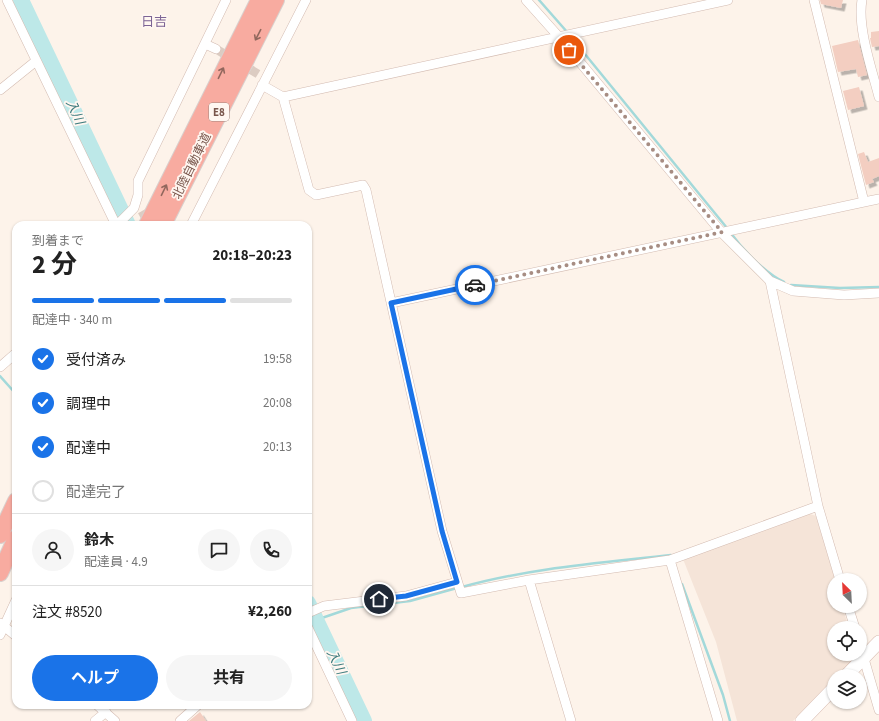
<!DOCTYPE html>
<html lang="ja">
<meta charset="utf-8">
<style>
body{margin:0;font-family:"Source Sans 3","Noto Sans JP",sans-serif;background:#f6f6f6;color:#222;height:100vh;display:flex;flex-direction:column;font-size:15px;white-space:nowrap}
*{box-sizing:border-box;margin:0}
p{font-size:13px;color:#767676}
.icon{flex:none;width:22px;height:22px;fill:none;stroke:currentColor;stroke-width:2;stroke-linecap:round;stroke-linejoin:round}
.map{position:relative;flex:1;overflow:hidden}
.details{position:absolute;left:12px;top:221px;width:300px;height:488px;display:flex;flex-direction:column;background:#fff;border-radius:12px;box-shadow:0 1px 3px #0004}
.details>*{flex:none}
.needle{width:26px;rotate:336deg}
.tools{position:absolute;left:827px;top:573px;display:grid;gap:8px}
.tools a{display:grid;place-items:center;width:40px;height:40px;border-radius:50%;background:#fff;box-shadow:0 1px 3px #0004;font-size:20px}
.pin{position:absolute;display:grid;place-items:center;width:34px;height:34px;color:#fff;margin:-17px;border:2px solid #fff;border-radius:50%;box-shadow:0 1px 4px #0007}
.courier{position:absolute;display:grid;place-items:center;width:40px;height:40px;margin:-20px;border:3px solid #1a73e8;border-radius:50%;background:#fff;color:#222;box-shadow:0 1px 5px #0007}
.headline em{font-style:normal;font-weight:700}
.headline div{display:flex;flex-direction:column-reverse}
.headline{display:flex;align-items:center;justify-content:space-between;height:68px;padding:0 20px}
h1{font-size:26px;font-weight:700;line-height:30px}
.bar{display:grid;grid-template-columns:repeat(4,1fr);gap:6px 4px;align-content:center;height:48px;padding:0 20px}
.bar i{height:5px;border-radius:3px;background:#e0e0e0}
.bar .on{background:#1a73e8}
.bar p{grid-column:span 4}
.line{display:flex;align-items:center;gap:10px;padding:0 20px;border-top:1px solid #e0e0e0}
.line div{flex:1}
.round{display:grid;place-items:center;flex:none;width:42px;height:42px;border-radius:21px;background:#f6f6f6}
ol{padding:0 20px;list-style:none}
li{display:flex;align-items:center;gap:12px;height:44px}
li p{margin-inline-start:auto}
li .icon{padding:4px;border-radius:50%;background:#1a73e8;color:#fff;stroke-width:4}
li:last-child{color:#767676}
li i{width:22px;height:22px;border:2px solid #e0e0e0;border-radius:50%}
.action{display:flex;gap:8px;margin-top:auto;padding:8px 20px}
.action a{flex:1;height:46px;border-radius:24px;background:#1a73e8;color:#fff;font-size:16px;font-weight:700;line-height:46px;text-align:center}
.action a+a{background:#f6f6f6;color:#222}
.map>svg:first-child{display:block}
.residential{fill:#f5e4d8}
.lines{fill:none;stroke-linecap:round;stroke-linejoin:round}
.stream{stroke:#a3d9da;stroke-width:2.5}
.river{stroke:#bde8e8;stroke-width:16}
.building{fill:#f3cec1;filter:url(#shadow)}
.street-tunnel{stroke:#dcccc2;stroke-width:9;stroke-dasharray:9 4.5;stroke-linecap:butt}
.street-casing{stroke:#d3bbb1;stroke-width:10}
.secondary-casing{stroke:#d8bcb1;stroke-width:14}
.highway-casing{stroke:#d9d0cd;stroke-width:18}
.street{stroke:#fff;stroke-width:9}
.secondary{stroke:#fff;stroke-width:13}
.highway{stroke:#f8aba0;stroke-width:16}
.oneway{stroke:#92675d}
.done{stroke:#a78d83;stroke-width:4;stroke-dasharray:0 7.2}
.route{stroke:#1a73e8;stroke-width:5}
.labels{text-anchor:middle;dominant-baseline:central;stroke-width:3.5;stroke-linejoin:round;paint-order:stroke}
.shield{fill:#fff7f1;stroke:#a1867e;stroke-width:1}
.shield-label{font-size:11px;font-weight:bold;fill:#79564c}
.street-label{font-size:12px;fill:#79564c;stroke:#fff7f1}
.neighbourhood-label{font-size:13px;fill:#7d6495;stroke:#fff7f1}
.water-label{font-size:13px;font-style:italic;fill:#3e7c7e;stroke:#fff7f1}
</style>
<div class="map">
<svg width="879" height="721" viewBox="0 0 879 721">
<defs>
<filter id="shadow"><feDropShadow dx="3.5" dy="3.5" stdDeviation="0" flood-color="#0004"/></filter>
</defs>
<rect width="100%" height="100%" fill="#fdf3ea"/>
<!-- residential -->
<path class="residential" d="M807,513L816,516L835,580L834,606H842L849,628H834V654H856L858,659L840,676H834V682L793,721H737L716,642L683,559Z"/>
<g class="lines">
<!-- stream -->
<path class="stream" d="M539,0L568,33
M571,37L727,228
M730,232C742,249 766,274 784,282
M791,285L840,288L879,287
M0,376L16,394
M682,584L723,695L730,721
M462,587C530,568 601,563 671,555V557
M308,619L314,616
M316,620L351,608L410,601L457,588"/>
<!-- river -->
<path class="river" d="M21,0L128,225
M308,603L364,721"/>
</g>
<!-- building -->
<path class="building" d="M820,0H843L841,8L821,4Z
M879,31V46L872,47L870,38H871V32Z
M858,40L867,75L858,77L856,69L838,72L832,46Z
M859,87L864,106L848,110L843,91Z
M864,152L868,162L879,158V176L872,179L874,182L866,185L858,154Z
M200,712L206,721H189Z"/>
<g class="lines">
<!-- street-tunnel -->
<path class="street-tunnel" d="M216,49L258,74
M142,211L149,224"/>
<defs>
<path id="street" d="M7,0L116,225
M526,0L559,37L722,233L770,281L793,291L844,295L879,293
M814,0L864,202L879,199
M862,0C857,27 872,70 879,97
M205,44L216,49
M262,85L283,97L728,0
M0,90L36,61
M283,97L309,190L316,195L363,185L366,190L442,531L461,593L529,580L670,560L718,721
M117,225L134,208L138,195V181L226,0
M191,225L306,0
M770,281L818,506
M391,303L864,202
M0,367L16,353
M670,560L818,506L840,580
M529,580L571,721
M848,606L855,628
M308,613L324,606L406,596L457,582
M0,623L16,636
M308,628L352,721
M0,635L16,600
M860,645L879,710
M97,705L115,721
M95,721L106,712
M180,721L198,705"/>
<path id="secondary" d="M846,676L879,642
M802,721L834,688"/>
<path id="highway" d="M147,225L259,0
M163,225L276,0
M0,535L16,501
M0,573L16,538"/>
</defs>
<!-- street casing -->
<use href="#street" class="street-casing"/>
<!-- secondary casing -->
<use href="#secondary" class="secondary-casing"/>
<!-- highway casing -->
<use href="#highway" class="highway-casing"/>
<!-- street -->
<use href="#street" class="street"/>
<!-- secondary -->
<use href="#secondary" class="secondary"/>
<!-- highway -->
<use href="#highway" class="highway"/>
</g>
<!-- one-way arrows -->
<defs><path id="oneway-shaft" d="M-6 0H5M1.5-3L5.5 0L1.5 3" fill="none" stroke-width="1.6" stroke-linecap="round" stroke-linejoin="round"/></defs>
<g class="oneway">
<use href="#oneway-shaft" transform="translate(258 35) rotate(117)"/>
<use href="#oneway-shaft" transform="translate(221 73) rotate(-64)"/>
<use href="#oneway-shaft" transform="translate(164 190) rotate(-64)"/>
</g>
<g class="lines">
<!-- done -->
<path class="done" d="M475,285L722,232L569,50"/>
<!-- route -->
<path class="route" d="M379,599L406,596L457,582L442,531L391,303L475,285"/>
</g>
<g class="labels">
<!-- shield labels -->
<rect class="shield" x="209" y="103" width="20" height="18" rx="3"/>
<g class="shield-label">
<text x="219" y="112">E8</text>
</g>
<!-- street labels -->
<g class="street-label">
<text transform="translate(192 166) rotate(-64)">北陸自動車道</text>
</g>
<!-- neighbourhood labels -->
<g class="neighbourhood-label">
<text x="154" y="22">日吉</text>
</g>
<!-- water labels -->
<g class="water-label">
<text transform="translate(75 112) rotate(65)">入川</text>
<text transform="translate(336 662) rotate(64)">入川</text>
</g>
</g>
</svg>
<div class="tools">
<a><svg class="needle" viewBox="-14 -14 28 28"><path d="M0-13l5 13h-10z" fill="#e53935"/><path d="M0 13l5-13h-10z" fill="#767676"/></svg></a>
<a><svg class="icon" aria-label="locate" viewBox="0 0 24 24"><circle cx="12" cy="12" r="6"/><path d="M12 2v4M12 18v4M2 12h4M18 12h4"/></svg></a>
<a><svg class="icon" aria-label="layers" viewBox="0 0 24 24"><path d="M12 4l9 5-9 5-9-5zM3 14l9 5 9-5"/></svg></a>
</div>
<div class="pin" style="left:569px;top:50px;background:#ea580c"><svg class="icon" aria-label="bag" viewBox="0 0 24 24"><path d="M5 8h14l-1 12H6zM9 8a3 3 0 0 1 6 0"/></svg></div>
<div class="pin" style="left:379px;top:599px;background:#1f2937"><svg class="icon" aria-label="home" viewBox="0 0 24 24"><path d="M3 11l9-7 9 7M6 9v11h12V9"/></svg></div>
<div class="courier" style="left:475px;top:285px"><svg class="icon" aria-label="car" viewBox="0 0 24 24"><path d="M5 17H2v-5l4-1 3-4h7l3 4 3 1v5h-3M9 17h6M6 11h13"/><circle cx="7" cy="17" r="2"/><circle cx="17" cy="17" r="2"/></svg></div>
<section class="details">
<div class="headline"><div><h1>2 分</h1><p>到着まで</p></div><em>20:18–20:23</em></div>
<div class="bar"><i class="on"></i><i class="on"></i><i class="on"></i><i></i><p>配達中 · 340 m</p></div>
<ol>
<li><svg class="icon" aria-label="check" viewBox="0 0 24 24"><path d="M5 12l5 5 9-10"/></svg>受付済み<p>19:58</p></li>
<li><svg class="icon" aria-label="check" viewBox="0 0 24 24"><path d="M5 12l5 5 9-10"/></svg>調理中<p>20:08</p></li>
<li><svg class="icon" aria-label="check" viewBox="0 0 24 24"><path d="M5 12l5 5 9-10"/></svg>配達中<p>20:13</p></li>
<li><i></i>配達完了</li>
</ol>
<div class="line" style="height:72px"><a class="round"><svg class="icon" aria-label="person" viewBox="0 0 24 24"><circle cx="12" cy="8" r="4"/><path d="M4 21q1-7 8-7t8 7"/></svg></a><div><b>鈴木</b><p>配達員 · 4.9</p></div><a class="round"><svg class="icon" aria-label="chat" viewBox="0 0 24 24"><path d="M4 5h16v11H9l-5 4z"/></svg></a><a class="round"><svg class="icon" aria-label="phone" viewBox="0 0 24 24"><path d="M5 4h4l2 5-3 2q2 4 5 5l2-3 5 2v4C11 20 4 13 5 4z"/></svg></a></div>
<div class="line" style="height:52px"><div>注文 #8520</div><b>¥2,260</b></div>
<div class="action"><a>ヘルプ</a><a>共有</a></div>
</section>
</div>
